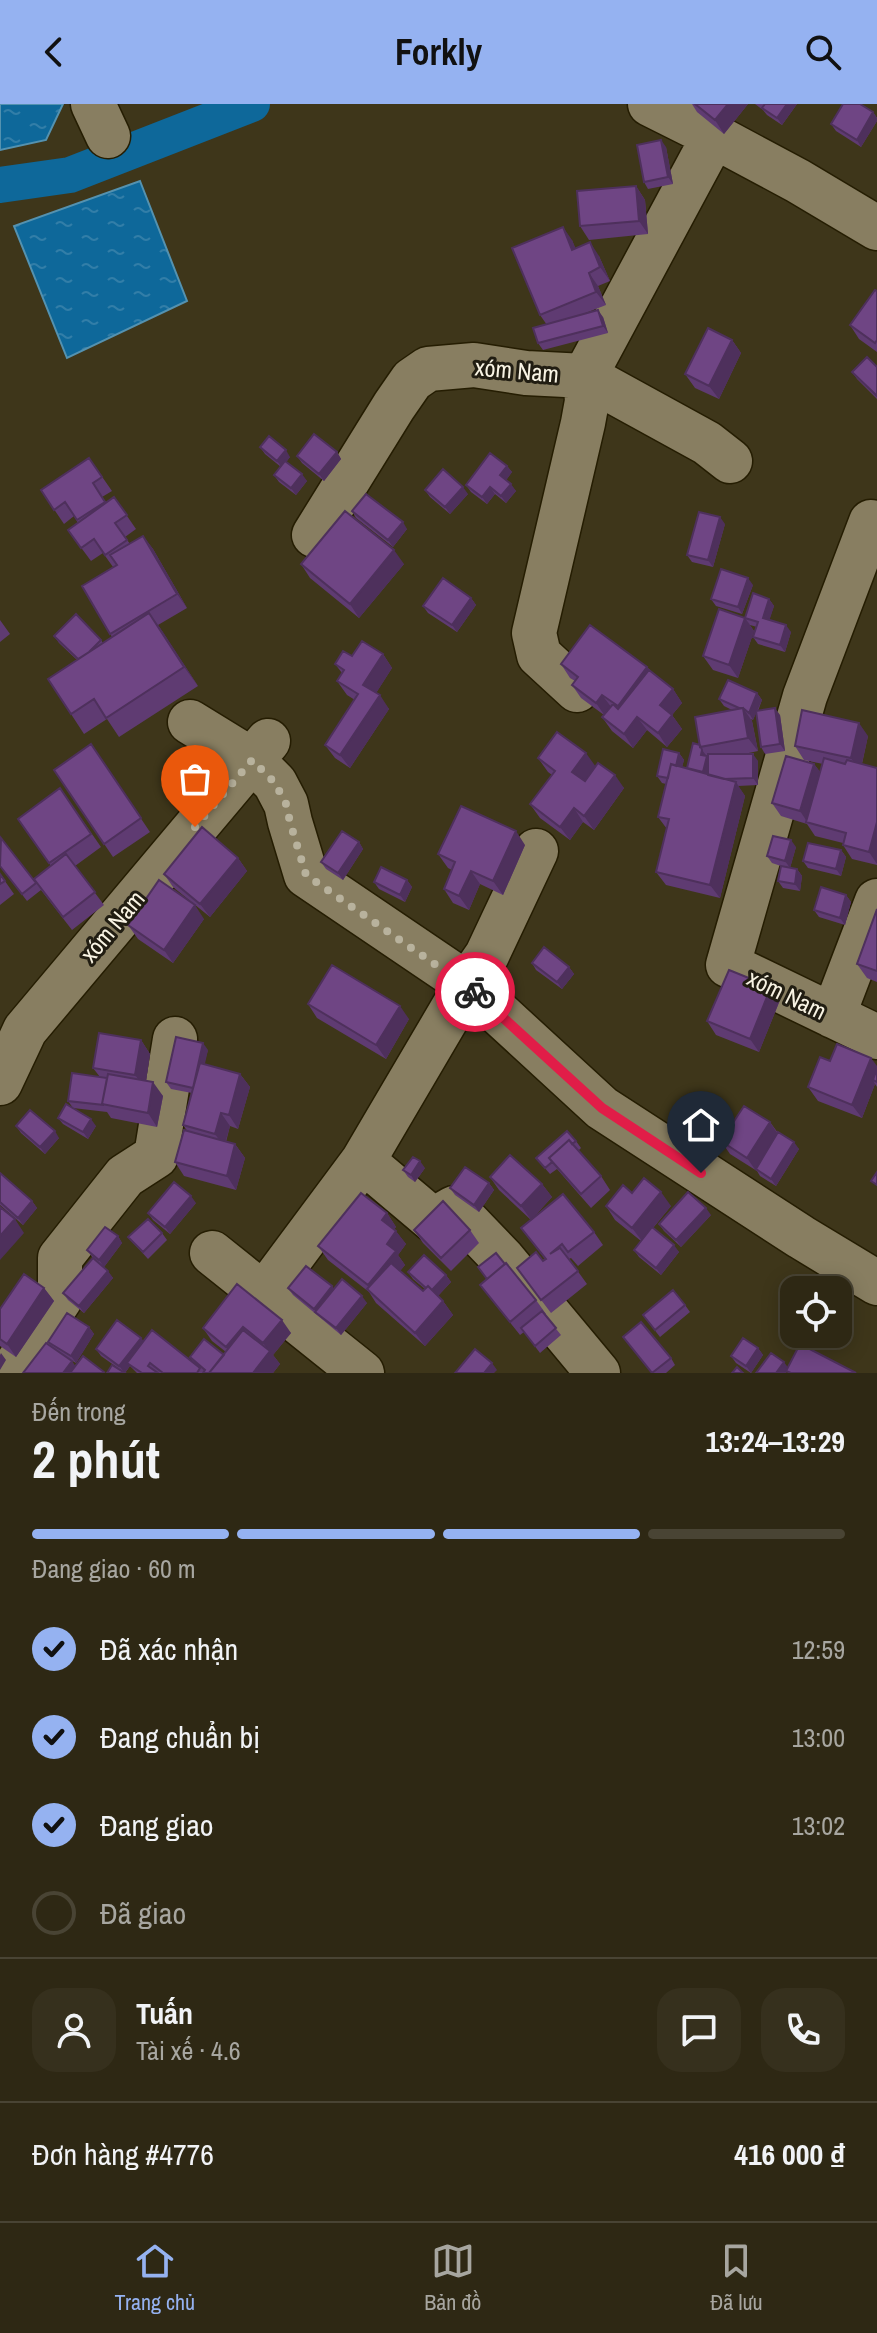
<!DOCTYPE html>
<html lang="vi">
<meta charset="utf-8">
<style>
body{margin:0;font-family:"Archivo Narrow",sans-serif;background:#36301d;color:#f1f3f6;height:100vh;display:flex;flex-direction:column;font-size:30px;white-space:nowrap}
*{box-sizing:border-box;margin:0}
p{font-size:26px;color:#a7a6a0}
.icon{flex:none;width:44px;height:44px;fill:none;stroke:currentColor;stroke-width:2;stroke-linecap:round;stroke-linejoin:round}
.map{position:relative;height:1269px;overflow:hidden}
.sheet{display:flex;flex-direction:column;background:#2e2814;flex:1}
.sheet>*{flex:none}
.tools{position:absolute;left:780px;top:1172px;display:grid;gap:16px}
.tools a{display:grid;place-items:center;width:72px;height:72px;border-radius:16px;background:#2e2814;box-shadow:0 4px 20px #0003,0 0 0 2px #494434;font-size:40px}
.pin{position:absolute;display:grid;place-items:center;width:68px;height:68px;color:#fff;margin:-82px -34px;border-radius:50% 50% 50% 0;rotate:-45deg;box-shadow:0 0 8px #0007}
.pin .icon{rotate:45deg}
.courier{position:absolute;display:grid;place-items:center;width:80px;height:80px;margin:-40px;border:6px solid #e11d48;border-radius:50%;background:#fff;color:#222;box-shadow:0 2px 10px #0007}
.headline em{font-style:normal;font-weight:700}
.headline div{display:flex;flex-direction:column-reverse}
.headline{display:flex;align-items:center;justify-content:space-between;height:136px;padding:0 32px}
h1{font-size:52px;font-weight:700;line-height:60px}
.bar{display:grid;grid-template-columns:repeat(4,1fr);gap:12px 8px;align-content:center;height:96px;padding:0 32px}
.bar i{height:10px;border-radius:6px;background:#494434}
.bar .selected{background:#95b2f1}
.bar p{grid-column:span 4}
.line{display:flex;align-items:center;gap:20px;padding:0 32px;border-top:2px solid #494434}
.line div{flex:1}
.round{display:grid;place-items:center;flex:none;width:84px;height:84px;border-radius:24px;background:#36301d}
ol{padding:0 32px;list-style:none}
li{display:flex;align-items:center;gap:24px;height:88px}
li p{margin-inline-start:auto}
li .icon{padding:8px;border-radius:50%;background:#95b2f1;color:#111;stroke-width:4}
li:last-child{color:#a7a6a0}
li i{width:44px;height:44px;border:4px solid #494434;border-radius:50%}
header{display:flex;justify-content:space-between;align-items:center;height:104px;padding:0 32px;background:#95b2f1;color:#111;font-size:36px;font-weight:700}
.tabs{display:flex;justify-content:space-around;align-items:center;height:112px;border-top:2px solid #494434;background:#2e2814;font-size:22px;color:#a7a6a0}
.tabs a{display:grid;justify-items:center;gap:4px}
.tabs .selected{color:#95b2f1}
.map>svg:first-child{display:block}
.water{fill:url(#water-ripples);stroke:#5492b0;stroke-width:2}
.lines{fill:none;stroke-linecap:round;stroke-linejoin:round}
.canal{stroke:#0e689a;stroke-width:36}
.minor-casing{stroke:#251d02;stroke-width:47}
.minor{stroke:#887e61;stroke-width:44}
.wall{fill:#5f3b72}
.shaded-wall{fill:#4e305c}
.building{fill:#6f4584;stroke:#4e305c;stroke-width:2}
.done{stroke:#b8b29d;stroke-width:8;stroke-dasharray:0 14.4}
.route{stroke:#e11d48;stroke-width:10}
.labels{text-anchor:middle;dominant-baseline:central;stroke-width:6;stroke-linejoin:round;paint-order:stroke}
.street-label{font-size:24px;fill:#f9f4e4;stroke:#211d12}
</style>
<header><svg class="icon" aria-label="back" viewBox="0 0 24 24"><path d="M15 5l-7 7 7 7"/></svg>Forkly<svg class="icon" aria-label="search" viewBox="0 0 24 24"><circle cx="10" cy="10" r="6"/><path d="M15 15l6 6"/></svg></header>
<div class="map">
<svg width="877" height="1269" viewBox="0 0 877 1269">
<defs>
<pattern id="water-ripples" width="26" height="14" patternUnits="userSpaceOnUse" patternTransform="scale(2)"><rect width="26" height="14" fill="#0e689a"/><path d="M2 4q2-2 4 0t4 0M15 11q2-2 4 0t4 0" fill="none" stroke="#327ea8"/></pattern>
</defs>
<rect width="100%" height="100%" fill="#3e361a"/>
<!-- water -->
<path class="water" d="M0,0H63L46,36L0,46Z
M140,77L187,197L67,254L14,122Z"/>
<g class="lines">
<!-- canal -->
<path class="canal" d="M0,81L70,71L252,0"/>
<defs>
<path id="minor" d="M93,0L108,32
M714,32L798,77L877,124
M585,272L707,339L730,357
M871,418L805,592L728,861L877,933
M314,431L394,302L412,276L428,265L474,261L526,269L585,272L714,32L650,0
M577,586L539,551L534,529L583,319L587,297L585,272
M190,618L252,656L275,679L286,700L290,718L306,771L467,880L602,1004L801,1133L877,1179
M833,912L877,797
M0,979L25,926L268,637
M363,1057L433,1116L454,1104L503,1155L598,1269
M212,1149L362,1269
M264,1190L363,1057L467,880L487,851L536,747
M11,1269L60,1195V1154L125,1072L156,1052L175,935"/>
</defs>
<!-- minor casing -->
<use href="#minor" class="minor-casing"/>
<!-- minor -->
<use href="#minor" class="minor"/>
</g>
<!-- wall -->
<path class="wall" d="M692,0H748L724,30L697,8Z
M755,0H797L782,21L767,11L763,6Z
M873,8L877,14V17L861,43L836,27L831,20Z
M666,43L673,80L648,85L644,78Z
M636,82L645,96L648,130L589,136L580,122Z
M572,136L575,144L599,152L610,177L598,182L606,201L583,210L603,213L608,229L543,246L538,239L547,221L540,211Z
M877,187V248L859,235L850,221Z
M732,236L741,249L719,295L695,284L685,270Z
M877,263V295L857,275L852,268Z
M260,343L290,353L286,358L307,377L296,391L279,378L274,371L281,363L265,350Z
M337,348L341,355L324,377L302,359L297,352Z
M89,354L112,387L102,393L106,399L114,393L136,425L125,433L130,440L143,432L153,445L187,504L158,521L198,582L119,633L107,615L84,630L71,610L77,556L59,539L54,532L101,536L103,539L112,533L82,482L113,463L103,449L91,457L68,426L78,419L74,412L64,420L41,386Z
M507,362L512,368L506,376L516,387L506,399L495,390L487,400L471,388L466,381Z
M425,386L468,390L450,410L430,393Z
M352,407L407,425L393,443L356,414Z
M725,420L713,463L692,458L687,451Z
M301,460H404L359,514L310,474Z
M753,481L742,510L716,502L711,495Z
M471,494L476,501L457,528L428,509L423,502Z
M769,495L774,502L769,516L791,528L785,548L758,540L753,533L757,523L750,521L745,514Z
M745,514L754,527L738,574L713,566L703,552Z
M0,516L10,530L0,538Z
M383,550L392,564L376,589L389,605L350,664L335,654L325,641L355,596L347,591L337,577L342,569L335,560L352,552Z
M561,560L647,563L651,567L673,585L682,599L672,611L682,625L667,643L647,626L633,644L612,627L602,613L604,611L581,594L572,581L575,577L570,574Z
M757,589L762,596L758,607L780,611L785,647L765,650L761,643L756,609L753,616L751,615L752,617L758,647L744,650L758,657V681L738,682L745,692L720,794L666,781L656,768L667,725L658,713L666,680L662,679L657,672L679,649L684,656L682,663L687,665L700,641L732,606L724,602L719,595Z
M868,632L862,660L877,664V761L852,755L843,741V739L815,732L807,720L781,712L772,699L814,660L820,668L823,660L804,656L795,642Z
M91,640L150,728L113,753L54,666Z
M538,654L596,663L624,684L594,726L583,718L570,736L540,714L530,700L552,671L548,668Z
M60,684L101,743L75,762L104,801L72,826L41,786L27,797L0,762L35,777L51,762L18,715Z
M359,738L363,745L343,776L326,765L321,758Z
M525,741L503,791L480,780L469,806L453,799L444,785L452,766L448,764L438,750Z
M796,743L790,764L797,765L802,772L800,787L783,784L778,777L787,764L772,759L767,752Z
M841,746L846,753L841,772L808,764L803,757Z
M238,754L247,767L210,813L173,783L164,770Z
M0,770L14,790L0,801Z
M407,776L412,783L405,798L379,785L374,778Z
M846,791L851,798L845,821L819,813L814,806Z
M877,805V878L867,874L857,860Z
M204,815L173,859L138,835L128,821Z
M532,859L569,863L574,870L562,885L536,866Z
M780,896L759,948L716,931L707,917Z
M308,900L409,915L386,955L317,914Z
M141,936L150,950L146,977L163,992L157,1023L111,1014L107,1008L73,1004L68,997L100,973L93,964Z
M208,946L204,960L240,970L250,983L238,1025L230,1022L226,1038L235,1040L245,1054L236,1086L184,1072L175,1058L188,1028L183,1021L192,989L171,985L166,978Z
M830,957L877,962V983L875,980L862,1014L818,997L808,983Z
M58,1014L96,1022L88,1035L63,1020Z
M770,1018L778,1029L799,1045L776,1082L760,1072L757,1067L730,1050L721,1037Z
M16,1022L59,1034L45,1050L21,1029Z
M576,1037L581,1044L578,1047L601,1072L610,1086L591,1104L557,1065L550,1070L536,1054Z
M425,1064L415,1078L408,1073L403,1066Z
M0,1069L32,1097L37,1104L23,1121L0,1101Z
M490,1073L542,1080L552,1093L531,1116L499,1086Z
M489,1079L494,1086L479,1108L455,1091L450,1084Z
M632,1089L671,1102L653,1124L679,1148L661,1171L639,1153L634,1146L641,1137L615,1116L606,1102Z
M196,1099L170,1130L153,1116L148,1109Z
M387,1109L396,1123L394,1125L406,1140L398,1151L405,1161L400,1167L423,1187L425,1185L413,1175L408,1168L446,1171L451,1178L438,1192L443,1197L453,1211L425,1242L376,1199L369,1188L328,1156L318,1142Z
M711,1111L681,1143L664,1127L659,1120Z
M521,1124L594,1128L603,1141L578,1162L571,1154L569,1155L587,1180L551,1209L517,1164L545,1155Z
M414,1126H470L479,1139L451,1167L423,1139Z
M162,1129L167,1136L148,1155L128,1133Z
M118,1132L122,1139L104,1163L113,1174L84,1209L68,1196L63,1189L93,1154L87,1146Z
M237,1180L291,1229L273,1251L280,1260L273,1269H137L130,1262L125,1269L101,1252L96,1245L141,1234L143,1237L194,1260L190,1253L224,1251L226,1248L212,1237L203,1224Z
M480,1181L536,1196L546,1210L545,1211L561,1231L540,1249L524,1228L520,1231Z
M332,1182L334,1185L367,1199L341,1231L293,1191L288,1184Z
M44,1184L54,1197L16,1253L0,1242V1205Z
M685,1201L690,1208L660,1233L643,1211Z
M89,1223L94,1230L76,1259L69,1255L75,1262L104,1268L23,1269L50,1242L48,1238Z
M758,1244L763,1251L751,1269L736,1259L731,1252Z
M671,1254L675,1261L666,1269H651Z"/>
<!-- shaded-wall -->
<path class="shaded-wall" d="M728,0H748L724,30L715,16Z
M787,0H797L782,21L777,14Z
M873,8L877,14V17L861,43L857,36Z
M661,36L666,43L673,80L668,73Z
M636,82L645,96L648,130L639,117Z
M563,123L572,136L582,159L572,146Z
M590,138L599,152L610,177L600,163Z
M589,169L598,182L606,201L596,188Z
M598,206L603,213L608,229L603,222Z
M732,236L741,249L719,295L709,282Z
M286,346L290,353L282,364L277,357Z
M337,348L341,355L324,377L319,370Z
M507,362L512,368L505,378L500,371Z
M302,370L307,377L296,391L291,384Z
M511,380L516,387L506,399L501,392Z
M463,383L468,390L450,410L445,403Z
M490,383L495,390L487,400L482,393Z
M720,413L725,420L713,463L708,456Z
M403,418L407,425L393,443L388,436Z
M143,432L153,445L187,504L177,490Z
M394,446L404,460L359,514L350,500Z
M748,474L753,481L742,510L738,503Z
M471,494L476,501L457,528L452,521Z
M769,495L774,502L768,521L763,514Z
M149,509L163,528L198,582L184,563Z
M745,514L754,527L738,574L729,561Z
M786,521L791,528L785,548L780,541Z
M383,550L392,564L373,594L363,581Z
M647,563L657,576L628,616L618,602Z
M673,585L682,599L672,611L682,625L667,643L658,629L660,601Z
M757,589L762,596L753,616L749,609Z
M380,591L389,605L350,664L340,651Z
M602,591L612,604L605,612L596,599Z
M743,604L752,617L758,647L748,634Z
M775,604L780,611L785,647L780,640Z
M637,613L647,626L633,644L624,630Z
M859,619L868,632L860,668L851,654Z
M702,646L712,659L708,675L703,668L701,651Z
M586,649L596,663L582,681L572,668Z
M679,649L684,656L677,683L672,676Z
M753,650L758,657V681L753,674Z
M814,660L824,673L808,719L800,707Z
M615,671L624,684L594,726L584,712Z
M736,678L745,692L720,794L710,781Z
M574,704L583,718L570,736L560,723Z
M877,718V760L869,748Z
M516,727L525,741L503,791L493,777Z
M791,736L796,743L790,764L785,757Z
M359,738L363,745L343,776L338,769Z
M841,746L846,753L841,772L836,765Z
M238,754L247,767L210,813L200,800Z
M797,765L802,772L800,787L795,780Z
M471,767L480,780L469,806L459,792Z
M407,776L412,783L405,798L400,791Z
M846,791L851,798L845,821L840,814Z
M195,801L204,815L173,859L164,846Z
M569,863L574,870L562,885L557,878Z
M771,883L780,896L759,948L750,935Z
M400,902L409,915L386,955L376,941Z
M141,936L150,950L145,984L135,971Z
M203,939L208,946L198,991L193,984Z
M871,954L877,962V976H873L875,980L862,1014L852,1001Z
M240,970L250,983L238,1025L229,1011Z
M153,978L163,992L157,1023L148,1009Z
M221,1009L230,1022L224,1043L215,1030Z
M91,1015L96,1022L88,1035L83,1028Z
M770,1018L779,1032L756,1067L747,1054Z
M55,1027L59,1034L45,1050L40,1043Z
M794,1038L799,1045L776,1082L771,1075Z
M235,1040L245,1054L236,1086L227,1072Z
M420,1057L425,1064L415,1078L411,1071Z
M489,1079L494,1086L479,1108L474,1101Z
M542,1080L552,1093L531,1116L521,1102Z
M661,1088L671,1102L642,1137L632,1124Z
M191,1092L196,1099L170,1130L165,1123Z
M32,1097L37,1104L23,1121L18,1114Z
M706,1104L711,1111L681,1143L676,1136Z
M387,1109L396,1123L391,1129L382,1116Z
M15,1115L24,1129L0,1156V1132Z
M396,1127L406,1140L398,1151L405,1161L377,1195L368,1181L387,1140Z
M118,1132L122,1139L104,1163L99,1156Z
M674,1141L679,1148L661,1171L656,1164Z
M108,1167L113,1174L84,1209L79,1202Z
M446,1171L451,1178L435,1195L430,1188Z
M332,1182L337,1189L319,1212L314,1205Z
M44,1184L54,1197L16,1253L7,1240Z
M362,1192L367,1199L341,1231L336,1224Z
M443,1197L453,1211L425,1242L415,1229Z
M282,1216L291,1229L273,1251L280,1260L273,1269H253L270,1248L263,1239Z
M89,1223L94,1230L76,1259L71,1252Z
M243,1223L252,1236L236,1256L226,1243Z
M141,1234L146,1240L127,1259L130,1262L125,1269L119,1262Z
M758,1244L763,1251L751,1269L746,1262Z
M1,1249L6,1256L0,1266V1251Z
M72,1257L80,1269H63Z
M784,1258L789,1265L786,1269H776Z
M492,1259L497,1266L494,1269H484Z"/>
<!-- building -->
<path class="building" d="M695,0H728L715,16Z
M765,0H787L777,14L762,4Z
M843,0H860L873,8L857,36L831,20Z
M661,36L668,73L644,78L637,41Z
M636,82L639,117L580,122L577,87Z
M563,123L572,146L590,138L600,163L589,169L596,188L540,211L512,144Z
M875,186L877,187V236L875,239L850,221Z
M598,206L603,222L538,239L533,224Z
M708,224L732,236L709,282L685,270Z
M867,253L877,263V292L852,268Z
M314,330L337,348L319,370L297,352Z
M269,332L286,346L277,357L260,343Z
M490,349L507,362L500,371L511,380L501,392L490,383L482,393L466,381Z
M89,354L102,373L93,379L105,398L77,416L65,398L54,406L41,386Z
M285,357L302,370L291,384L274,371Z
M443,365L463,383L445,403L425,386Z
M366,390L403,418L388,436L352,407Z
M114,393L127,411L115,419L127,436L105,451L94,435L81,444L68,426Z
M345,407L394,446L350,500L301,460Z
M699,408L720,413L708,456L687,451Z
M143,432L177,490L110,530L82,482L117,461L110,451Z
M721,465L748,474L738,503L711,495Z
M443,474L471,494L452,521L423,502Z
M753,489L769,495L763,514L786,521L780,541L753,533L758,518L745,514Z
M719,505L745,514L729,561L703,552Z
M149,509L184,563L106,614L94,595L71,610L48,575Z
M76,510L101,536L89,548L78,555L54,532Z
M590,521L647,563L618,602L602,591L596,599L572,581L578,573L561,560Z
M362,537L383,550L363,581L380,591L340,651L325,641L358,590L337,577L344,566L335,560L343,547L352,552Z
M649,566L673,585L660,601L672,611L658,629L637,613L624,630L602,613L613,600L618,605Z
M728,576L757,589L749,609L743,604H739L719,595Z
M743,604L748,634L700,643L695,613Z
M775,604L780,640L761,643L756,607Z
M802,606L859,619L851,654L795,642Z
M557,628L586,649L572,668L585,677L598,659L615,671L584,712L574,704L560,723L530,700L555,667L538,654Z
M693,639L700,641L702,646L701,651L707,652L703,668L687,664Z
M91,640L141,714L104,740L54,666Z
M663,645L679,649L676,662L671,660L668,674L657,672Z
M708,650H753V674L724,675L708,671Z
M786,652L814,660L800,707L772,699Z
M824,654L845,660L847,656L877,664V718L869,748L843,741L846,729L806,718Z
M671,660L736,678L710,781L656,768L669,715L658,713Z
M60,684L91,730L49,759L18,715Z
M461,702L516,727L493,777L471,767L459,792L444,785L455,758L438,750Z
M202,723L238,754L200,800L164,770Z
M342,727L359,738L338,769L321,758Z
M773,732L791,736L785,757L767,752Z
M1,734L36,779L22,790L0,762Z
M808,739L841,746L836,765L803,757Z
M66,750L95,788L63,813L34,775Z
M781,762L797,765L795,780L778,777Z
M381,763L407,776L400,791L374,778Z
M0,770L5,777L0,780Z
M159,776L195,801L164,846L128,821Z
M821,783L846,791L840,814L814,806Z
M877,805V867L857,860Z
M544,843L569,863L557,878L532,859Z
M332,861L400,902L376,941L308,900Z
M729,866L771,883L750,935L707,917Z
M99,929L141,936L135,971L93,964Z
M176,933L203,939L193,984L166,978Z
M837,940L871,954L852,1001L808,983L820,953L830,957Z
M200,959L240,970L229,1011L221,1009L215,1030L183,1021Z
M877,964V978L873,976Z
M72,969L107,974L102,1000L104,1001L68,997Z
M108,970L153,978L148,1009L102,1000Z
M66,1000L91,1015L83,1028L58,1014Z
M744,1002L770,1018L747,1054L721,1037Z
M30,1006L55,1027L40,1043L16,1022Z
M184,1026L235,1040L227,1072L175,1058Z
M567,1027L576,1037L572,1040L569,1036L549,1054L552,1058L545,1064L536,1054Z
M778,1028L794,1038L771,1075L756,1065Z
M569,1036L601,1072L581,1090L549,1054Z
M510,1051L542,1080L521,1102L490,1073Z
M413,1053L420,1057L411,1071L403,1066Z
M465,1063L489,1079L474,1101L450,1084Z
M877,1068V1081L871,1077Z
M0,1069L32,1097L18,1114L0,1098Z
M644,1074L661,1088L632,1124L606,1102L623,1081L632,1089Z
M174,1078L191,1092L165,1123L148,1109Z
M688,1088L706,1104L676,1136L659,1120Z
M361,1089L387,1109L382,1116L396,1127L387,1140L396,1147L368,1181L318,1142Z
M563,1090L594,1128L568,1148L562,1140L550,1150L560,1144L578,1167L541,1196L517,1164L536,1148L543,1157L546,1155L521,1124Z
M443,1097L470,1126L441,1154L414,1126Z
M0,1103L15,1115L0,1132Z
M148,1115L162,1129L143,1148L128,1133Z
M105,1123L118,1132L99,1156L87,1146Z
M652,1123L674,1141L656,1164L634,1146Z
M496,1149L505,1160L487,1175L478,1163Z
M424,1151L446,1171L432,1186L428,1182L426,1184L408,1168Z
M93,1154L108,1167L79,1202L63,1189Z
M391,1159L423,1187L428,1182L443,1197L415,1229L367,1185Z
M506,1159L536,1196L510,1218L480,1181Z
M306,1162L332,1182L314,1205L288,1184Z
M24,1170L44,1184L7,1240L0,1235V1205Z
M342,1175L362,1192L336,1224L315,1208Z
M237,1180L282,1216L263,1239L243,1223L226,1243L203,1224Z
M673,1186L685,1201L655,1226L643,1211Z
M542,1207L556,1224L535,1242L521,1224Z
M67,1209L89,1223L71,1252L48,1238Z
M117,1216L141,1234L119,1262L96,1245Z
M641,1218L671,1254L652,1269L623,1233Z
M152,1226L200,1264L197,1269H163L150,1259L148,1262L158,1269H142L127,1259Z
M243,1226L270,1247L253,1269H209Z
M743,1234L758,1244L746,1262L731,1252Z
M204,1235L224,1251L209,1269H203L205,1266L190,1253Z
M46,1239L72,1257L63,1269H23Z
M800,1240L856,1269H791L786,1267Z
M475,1245L492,1259L484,1269H455Z
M771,1249L784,1258L776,1269H756Z
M83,1252L104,1268L103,1269H70Z
M112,1261L125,1269H107Z
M737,1263L743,1269H732Z"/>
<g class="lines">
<!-- done -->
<path class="done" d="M195,723L252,656L275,679L286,700L290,718L306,771L475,888"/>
<!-- route -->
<path class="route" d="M475,888L602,1004L701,1069"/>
</g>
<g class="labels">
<!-- street labels -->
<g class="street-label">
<text transform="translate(517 266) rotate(5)">xóm Nam</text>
<text transform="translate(112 822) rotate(-50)">xóm Nam</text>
<text transform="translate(787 890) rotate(26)">xóm Nam</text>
</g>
</g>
</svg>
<div class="tools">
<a><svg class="icon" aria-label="locate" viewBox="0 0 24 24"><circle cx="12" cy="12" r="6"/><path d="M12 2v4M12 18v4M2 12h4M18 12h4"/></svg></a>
</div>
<div class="pin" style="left:195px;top:723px;background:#ea580c"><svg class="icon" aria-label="bag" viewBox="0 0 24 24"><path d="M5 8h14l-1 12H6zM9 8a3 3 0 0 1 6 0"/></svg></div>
<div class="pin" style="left:701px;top:1069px;background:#1f2937"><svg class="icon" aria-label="home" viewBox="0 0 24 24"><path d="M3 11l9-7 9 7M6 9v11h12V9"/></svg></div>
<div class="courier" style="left:475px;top:888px"><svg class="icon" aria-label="bike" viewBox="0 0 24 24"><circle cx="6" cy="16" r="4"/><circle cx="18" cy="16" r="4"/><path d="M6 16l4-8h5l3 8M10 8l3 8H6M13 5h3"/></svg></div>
</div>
<section class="sheet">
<div class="headline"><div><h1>2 phút</h1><p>Đến trong</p></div><em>13:24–13:29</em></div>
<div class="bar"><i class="selected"></i><i class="selected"></i><i class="selected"></i><i></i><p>Đang giao · 60 m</p></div>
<ol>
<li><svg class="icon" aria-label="check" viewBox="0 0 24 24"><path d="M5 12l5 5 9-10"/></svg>Đã xác nhận<p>12:59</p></li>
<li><svg class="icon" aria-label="check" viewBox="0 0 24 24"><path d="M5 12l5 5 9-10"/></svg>Đang chuẩn bị<p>13:00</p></li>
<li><svg class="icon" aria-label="check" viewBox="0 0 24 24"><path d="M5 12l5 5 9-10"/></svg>Đang giao<p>13:02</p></li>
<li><i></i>Đã giao</li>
</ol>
<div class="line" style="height:144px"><a class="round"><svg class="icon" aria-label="person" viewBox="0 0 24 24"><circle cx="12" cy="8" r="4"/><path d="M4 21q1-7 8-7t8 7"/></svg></a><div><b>Tuấn</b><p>Tài xế · 4.6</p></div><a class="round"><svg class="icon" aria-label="chat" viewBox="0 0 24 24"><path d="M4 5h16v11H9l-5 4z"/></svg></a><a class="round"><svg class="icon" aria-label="phone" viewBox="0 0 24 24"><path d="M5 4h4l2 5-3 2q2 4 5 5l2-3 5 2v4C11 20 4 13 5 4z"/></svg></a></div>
<div class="line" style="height:104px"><div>Đơn hàng #4776</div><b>416 000 ₫</b></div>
</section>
<nav class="tabs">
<a class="selected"><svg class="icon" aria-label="home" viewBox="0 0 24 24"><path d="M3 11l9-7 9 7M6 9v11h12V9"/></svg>Trang chủ</a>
<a><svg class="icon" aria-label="map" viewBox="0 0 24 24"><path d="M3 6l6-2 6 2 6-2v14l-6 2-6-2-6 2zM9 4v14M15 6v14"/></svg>Bản đồ</a>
<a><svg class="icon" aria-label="saved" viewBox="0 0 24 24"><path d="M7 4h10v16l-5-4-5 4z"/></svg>Đã lưu</a>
</nav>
